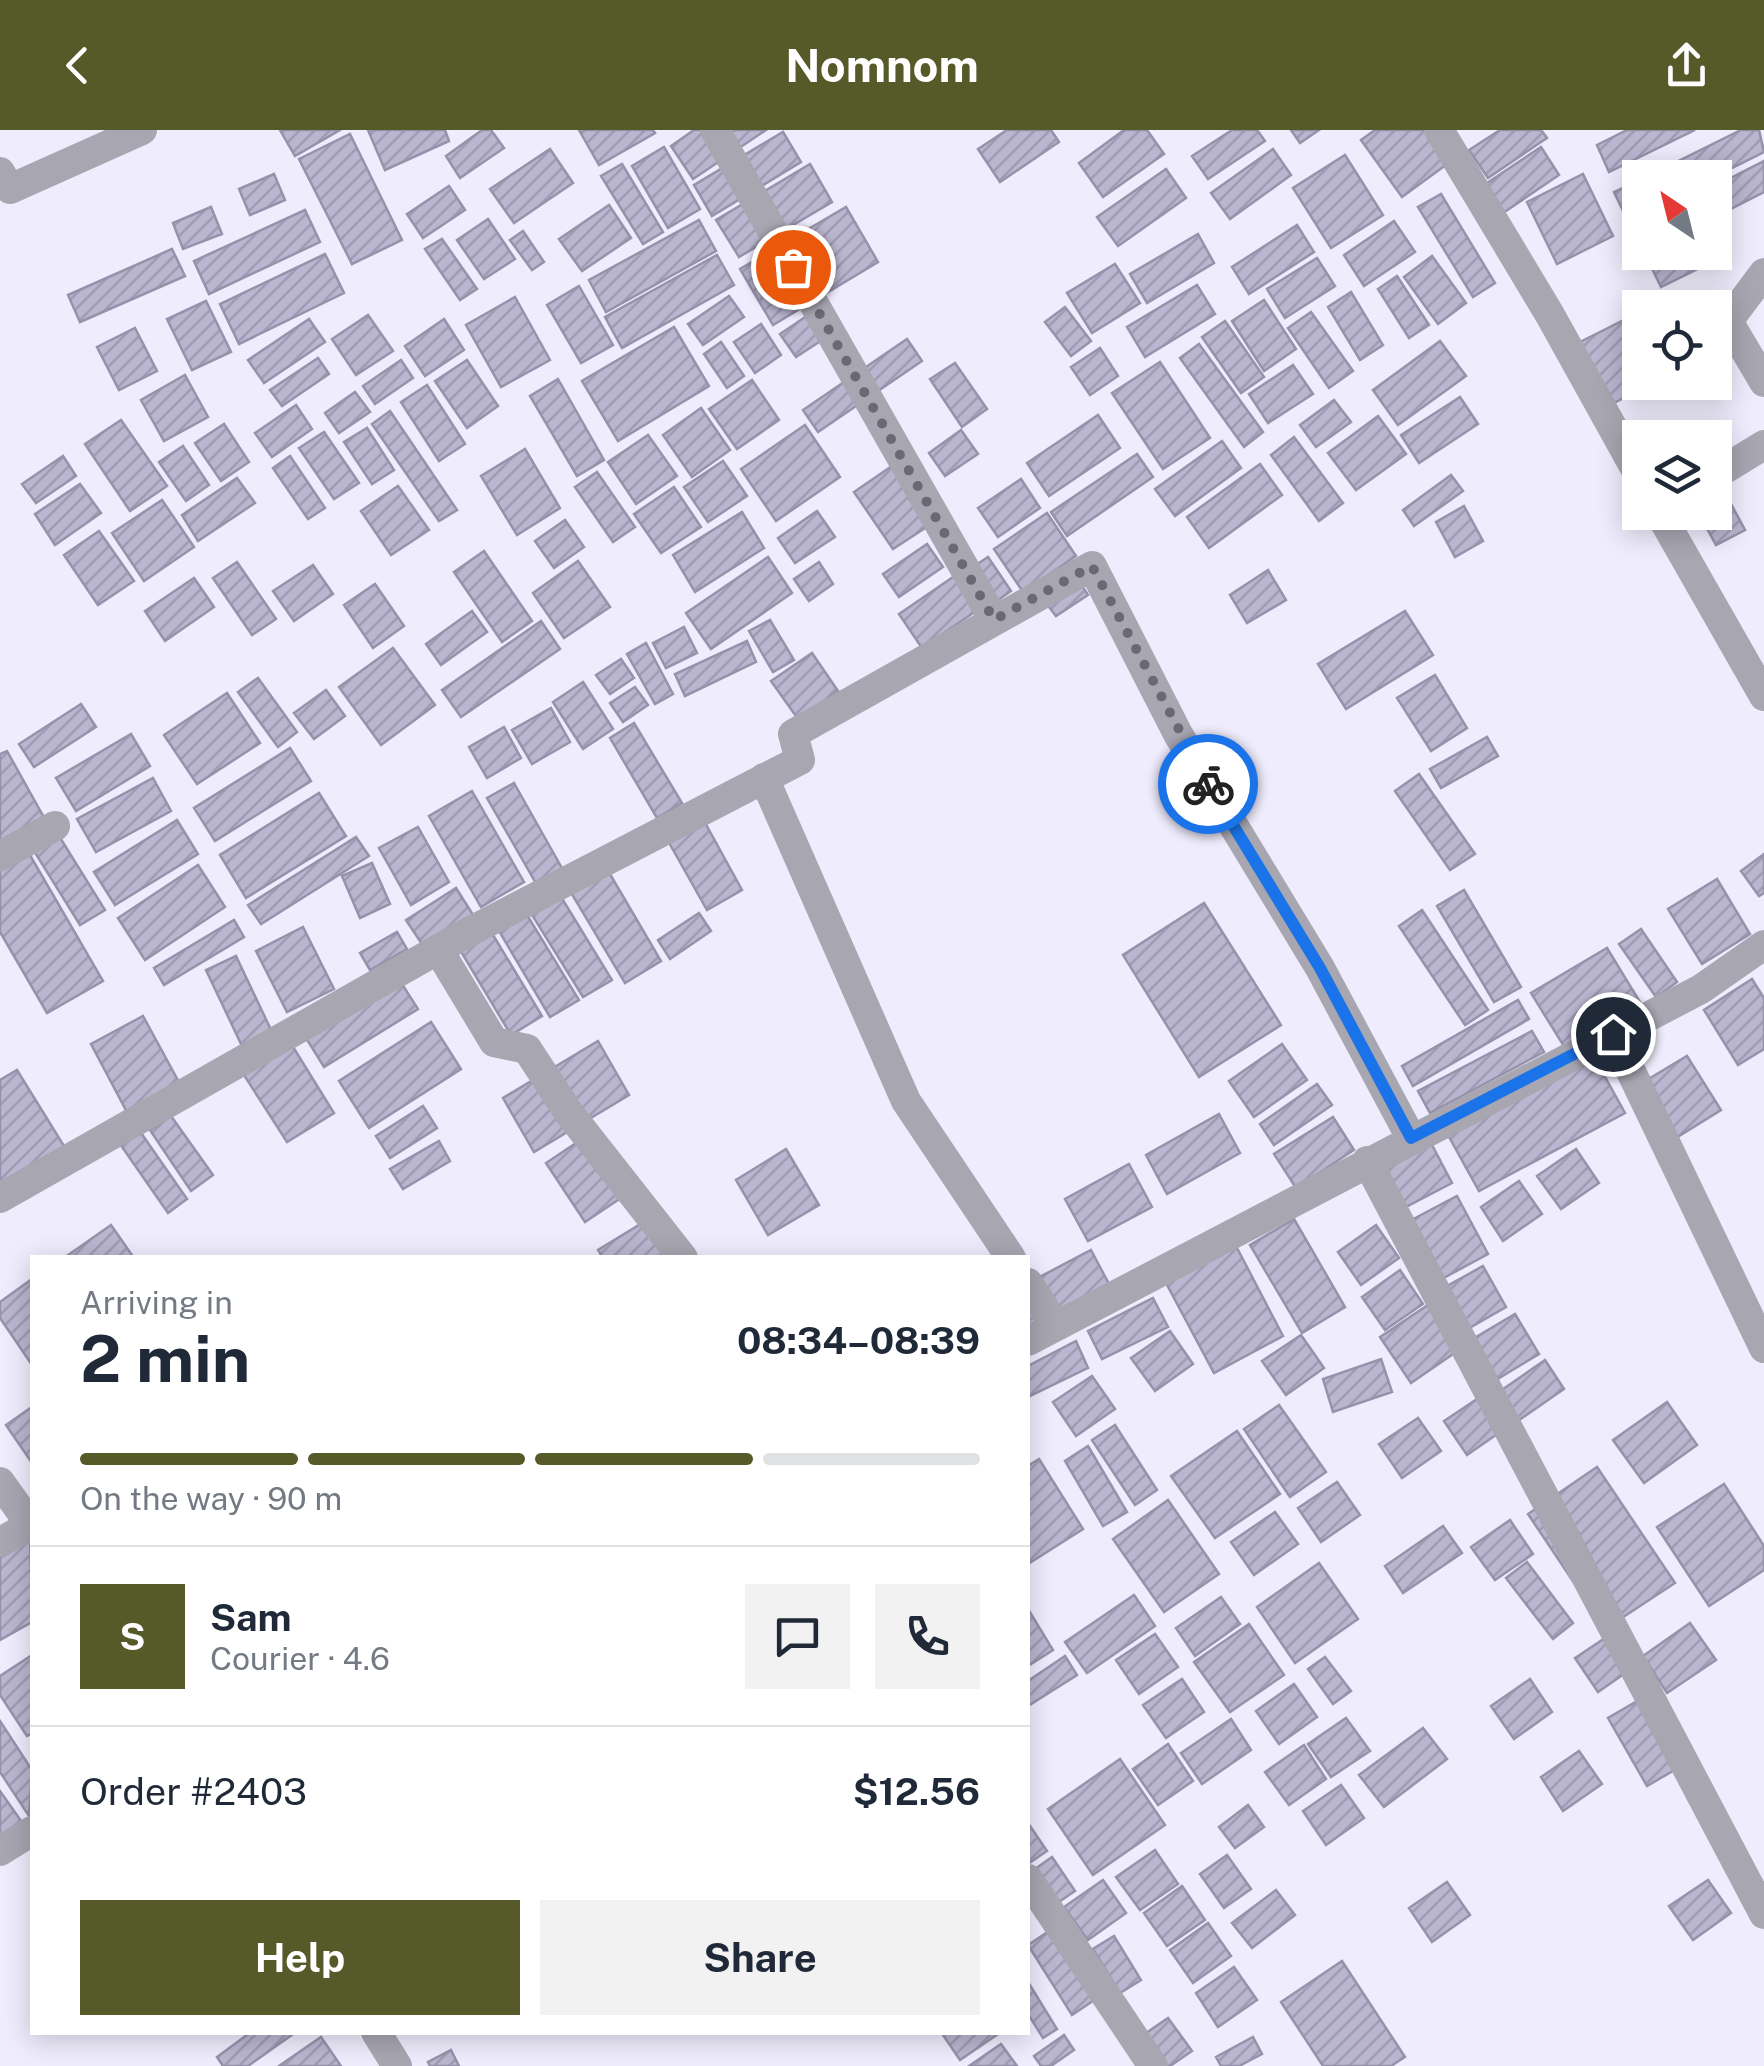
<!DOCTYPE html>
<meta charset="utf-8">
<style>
body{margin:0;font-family:"Public Sans",sans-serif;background:#f2f2f3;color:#1f2937;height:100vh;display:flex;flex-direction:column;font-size:38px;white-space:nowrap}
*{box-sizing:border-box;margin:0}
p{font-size:32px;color:#747a83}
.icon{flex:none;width:55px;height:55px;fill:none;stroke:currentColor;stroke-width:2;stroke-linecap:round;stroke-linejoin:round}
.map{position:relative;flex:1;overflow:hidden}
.side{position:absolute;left:30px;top:1125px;width:1000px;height:780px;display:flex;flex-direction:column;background:#fff;border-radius:0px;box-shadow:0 5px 25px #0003}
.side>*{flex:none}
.needle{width:65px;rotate:325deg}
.tools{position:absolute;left:1622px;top:30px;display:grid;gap:20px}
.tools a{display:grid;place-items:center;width:110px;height:110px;border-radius:0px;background:#fff;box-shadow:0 5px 25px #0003;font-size:50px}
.pin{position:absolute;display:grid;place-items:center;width:85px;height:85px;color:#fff;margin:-42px;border:5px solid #fff;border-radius:50%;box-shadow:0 2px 10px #0007}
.courier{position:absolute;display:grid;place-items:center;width:100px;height:100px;margin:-50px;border:8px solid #1a73e8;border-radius:50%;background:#fff;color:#222;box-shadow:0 2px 12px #0007}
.head em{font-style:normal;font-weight:700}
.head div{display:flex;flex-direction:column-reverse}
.head{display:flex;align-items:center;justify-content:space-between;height:170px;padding:0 50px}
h1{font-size:65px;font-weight:700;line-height:75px}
.bar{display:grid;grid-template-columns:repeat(4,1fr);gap:15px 10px;align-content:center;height:120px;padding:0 50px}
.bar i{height:12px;border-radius:8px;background:#e0e1e3}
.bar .active{background:#565a28}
.bar p{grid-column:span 4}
.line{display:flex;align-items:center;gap:25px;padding:0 50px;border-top:2px solid #e0e1e3}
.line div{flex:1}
.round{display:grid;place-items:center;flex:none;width:105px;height:105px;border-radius:0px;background:#f2f2f3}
.primary-button{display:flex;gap:20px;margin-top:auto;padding:20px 50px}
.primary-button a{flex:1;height:115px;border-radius:0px;background:#565a28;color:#fff;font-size:40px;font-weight:700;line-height:115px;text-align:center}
.primary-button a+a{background:#f2f2f3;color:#1f2937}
header{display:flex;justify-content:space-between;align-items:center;height:130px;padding:0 50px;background:#565a28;color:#fff;font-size:45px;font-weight:700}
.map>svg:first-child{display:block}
.building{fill:url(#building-hatch);stroke:#9692ac;stroke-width:2.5}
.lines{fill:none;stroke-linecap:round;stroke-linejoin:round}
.minor{stroke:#a7a6b1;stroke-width:30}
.done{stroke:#6a6874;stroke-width:10;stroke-dasharray:0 18}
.route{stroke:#1a73e8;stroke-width:12}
</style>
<header><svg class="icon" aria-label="back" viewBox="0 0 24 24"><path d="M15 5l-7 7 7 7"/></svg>Nomnom<svg class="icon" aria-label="share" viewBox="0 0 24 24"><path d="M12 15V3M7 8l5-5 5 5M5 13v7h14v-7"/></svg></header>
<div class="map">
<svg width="1764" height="1936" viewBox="0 0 1764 1936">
<defs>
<pattern id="building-hatch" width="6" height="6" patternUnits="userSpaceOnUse" patternTransform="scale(2.5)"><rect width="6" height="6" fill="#bab6d0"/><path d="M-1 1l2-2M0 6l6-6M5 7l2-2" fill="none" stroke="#a09cb3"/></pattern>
</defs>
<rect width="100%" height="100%" fill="#efecfd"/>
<!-- building -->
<path class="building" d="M280,0H340L295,26Z
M368,0H445L449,11L385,40Z
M482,0H491L504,18L460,48L446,26Z
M579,0H653L655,3L599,35Z
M694,0H766L693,49L671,16Z
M1007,0H1051L1059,12L1000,52L978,19Z
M1124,0H1147L1164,24L1103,67L1079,33Z
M1232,0H1257L1265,11L1208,49L1192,26Z
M1291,0H1319L1300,13Z
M1375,0H1428L1450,32L1402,67L1361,10Z
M1500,0H1541L1547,8L1488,48L1469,20Z
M1627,0H1695L1609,42L1597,15Z
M1741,0H1759L1764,22L1712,48H1644Z
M783,2L801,32L712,86L694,55Z
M350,4L402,110L352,134L299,29Z
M664,17L700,79L668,98L632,36Z
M1541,17L1559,45L1500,85L1481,57Z
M550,19L573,53L514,93L490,59Z
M1273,19L1291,45L1230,89L1211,63Z
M1345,25L1383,85L1331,118L1293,58Z
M1764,31V62L1715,87V56Z
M622,34L663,102L643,114L601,46Z
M810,34L832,72L739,127L716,90Z
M1166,39L1186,68L1118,116L1097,87Z
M274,44L285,70L250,85L239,59Z
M1583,44L1613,106L1557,134L1527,72Z
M1640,50V83L1627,89L1614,62Z
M449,56L465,80L423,108L407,84Z
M1441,64L1495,153L1473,167L1418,77Z
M609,75L631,108L582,141L559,109Z
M211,77L222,104L183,119L173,93Z
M846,77L878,132L773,195L740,139Z
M305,80L320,112L209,164L194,131Z
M488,89L515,129L484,149L457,110Z
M699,90L716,121L606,182L589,150Z
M1394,91L1415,122L1364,156L1344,125Z
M1297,95L1314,122L1249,164L1232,137Z
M523,101L544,132L532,140L510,110Z
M1198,104L1214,133L1147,173L1130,144Z
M442,109L477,159L460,170L425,119Z
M172,119L185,146L80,192L68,165Z
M1644,122H1715L1718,129L1661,157Z
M325,124L344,163L239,214L220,174Z
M717,125L734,155L622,218L605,187Z
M1432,126L1466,173L1438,194L1404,147Z
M1317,128L1335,156L1285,188L1267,159Z
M1115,134L1140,173L1092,203L1067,163Z
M1397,146L1429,195L1409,208L1378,159Z
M1197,155L1215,184L1145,227L1127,197Z
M579,156L613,215L581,233L547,175Z
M1351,162L1383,215L1360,230L1328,177Z
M1703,164L1709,178H1675Z
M729,166L744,187L703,215L688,194Z
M515,167L550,230L501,257L466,195Z
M1264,170L1296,219L1264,241L1232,191Z
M206,171L231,222L192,240L167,189Z
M826,173L842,197L796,227L780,204Z
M1065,177L1091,211L1071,226L1045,192Z
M1311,182L1353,241L1329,258L1288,198Z
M368,185L393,221L356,245L332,209Z
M1632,186L1640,203V252H1655L1606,277L1576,214Z
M309,189L325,212L264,253L248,230Z
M444,189L464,220L425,246L405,216Z
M1715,189L1734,226L1715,235Z
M1225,191L1264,247L1241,263L1202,207Z
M761,194L781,225L755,243L734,212Z
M674,197L709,256L618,311L582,251Z
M135,198L157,241L119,260L97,217Z
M907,209L922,231L818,302L803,280Z
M1440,211L1466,246L1398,295L1373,260Z
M721,212L744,246L727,258L704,224Z
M1199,214L1263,302L1244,317L1180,228Z
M1100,218L1118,246L1090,265L1071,237Z
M318,228L329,244L282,276L270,260Z
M401,230L413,248L375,274L363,256Z
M467,230L498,276L467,298L435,251Z
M1160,232L1210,308L1163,339L1112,263Z
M955,233L987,279L962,297L930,249Z
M1293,235L1313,264L1268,293L1249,264Z
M185,245L208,287L164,311L141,270Z
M558,249L604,330L577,346L530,266Z
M752,250L779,290L737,319L709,279Z
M427,255L465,314L439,331L401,272Z
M355,262L370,282L339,303L325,283Z
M1460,267L1478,294L1419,333L1401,305Z
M1334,270L1351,292L1316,317L1300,295Z
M296,275L312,299L272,327L255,303Z
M701,278L730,320L692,347L663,305Z
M390,281L457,380L439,391L372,294Z
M1098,285L1120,318L1049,366L1027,333Z
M1378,286L1406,324L1356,360L1328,323Z
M121,290L167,356L130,381L85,314Z
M224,294L249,332L221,351L195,313Z
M805,295L840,347L776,391L741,339Z
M367,298L394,340L372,354L344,312Z
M961,300L978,324L945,346L929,323Z
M324,302L359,353L334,369L299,318Z
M648,305L677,346L636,374L608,332Z
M1294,307L1343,373L1319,391L1271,325Z
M1222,311L1241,338L1175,386L1155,359Z
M183,316L209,355L186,371L159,332Z
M525,319L560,378L517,405L481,346Z
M1137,324L1153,347L1067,406L1051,382Z
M63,326L76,346L36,373L22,354Z
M290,326L325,378L308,389L273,338Z
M905,327L945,385L893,419L854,362Z
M723,331L747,366L708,392L684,357Z
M1260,334L1282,365L1209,418L1187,387Z
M597,342L635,397L613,412L575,357Z
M1715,344L1745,400L1716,415L1698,382H1715Z
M1451,345L1463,361L1414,396L1403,380Z
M237,348L255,373L198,411L182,385Z
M1021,349L1040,378L998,407L978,378Z
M80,354L101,383L55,415L35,384Z
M398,356L429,400L391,425L361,381Z
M674,357L701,397L661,423L634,384Z
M162,370L194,417L144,451L112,403Z
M1464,376L1483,411L1455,427L1436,392Z
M817,381L835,407L795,433L778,408Z
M742,382L764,418L695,462L673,425Z
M1047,383L1076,426L1023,462L994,419Z
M565,390L584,417L554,438L535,411Z
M99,401L134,451L98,475L64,425Z
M927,414L943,437L899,467L883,444Z
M484,421L532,491L502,512L454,442Z
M768,427L792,463L711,519L686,483Z
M988,427L1011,461L984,480L961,445Z
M578,431L610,477L564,508L533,463Z
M237,432L276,489L252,505L213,448Z
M819,432L833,454L809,471L794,449Z
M313,435L333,464L294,491L273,461Z
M1268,440L1286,470L1247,493L1230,465Z
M956,445L979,479L922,518L899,484Z
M194,448L214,477L165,511L145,481Z
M1079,451L1088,465L1056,486L1046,473Z
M375,454L404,496L373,518L344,475Z
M472,481L487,502L441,535L426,514Z
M1405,481L1433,525L1346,579L1318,534Z
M770,490L794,530L773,542L749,501Z
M541,491L560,519L461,587L442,560Z
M684,497L697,523L666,538L653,513Z
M747,511L756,532L685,566L675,544Z
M646,513L673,564L655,574L627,524Z
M393,518L435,575L381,615L339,557Z
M812,523L838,561L798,589L771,551Z
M621,529L634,548L610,564L596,545Z
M1435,545L1467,598L1431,621L1397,568Z
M258,548L297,602L278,617L238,562Z
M583,552L613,599L583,619L553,572Z
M635,557L648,575L623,592L610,573Z
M326,560L345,586L314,609L294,583Z
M227,563L260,613L197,654L164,605Z
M81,574L96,597L34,637L19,614Z
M551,578L570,612L532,634L512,600Z
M634,593L682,673L657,688L610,608Z
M504,597L521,628L487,648L469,617Z
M131,604L150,636L76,681L56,648Z
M1487,607L1498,626L1441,658L1430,639Z
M290,618L311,651L215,711L194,678Z
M7,621L47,693L0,718V624Z
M1419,644L1475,724L1450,740L1395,661Z
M153,648L171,681L96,722L77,689Z
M514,653L563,740L537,755L487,668Z
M472,661L524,752L481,777L429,686Z
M319,663L346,706L246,768L220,725Z
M703,689L742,760L707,780L667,709Z
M177,690L198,724L115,775L94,742Z
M418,697L449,752L411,775L379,718Z
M59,706L105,780L80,795L34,721Z
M356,707L369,726L261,794L248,775Z
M27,720L103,851L47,883L0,802V736Z
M1764,724V763L1759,766L1741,741Z
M372,733L390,774L360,788L342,746Z
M198,735L225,777L145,830L118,788Z
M607,739L661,831L625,853L570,761Z
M1717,749L1750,804L1702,834L1668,779Z
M456,758L475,788L426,820L406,790Z
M1464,760L1521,857L1494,872L1437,776Z
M558,762L612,850L583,867L529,780Z
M1204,773L1281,895L1199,947L1123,825Z
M1422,780L1488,880L1465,895L1399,796Z
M699,783L711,801L670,829L658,810Z
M527,785L579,870L550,887L499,801Z
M234,790L244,807L164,855L154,838Z
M303,797L334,859L287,882L256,821Z
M1641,799L1677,852L1656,867L1619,814Z
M490,800L542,886L511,905L460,820Z
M397,802L407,819L370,840L360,823Z
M1607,818L1640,872L1565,918L1531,863Z
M236,826L272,902L242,916L206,840Z
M1752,849L1764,868V919L1738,935L1704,880Z
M400,851L418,879L324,937L306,908Z
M1518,870L1529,889L1413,956L1402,936Z
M143,886L181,956L128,984L91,914Z
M431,892L461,939L369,998L339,951Z
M1532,901L1544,922L1430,983L1418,961Z
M598,911L629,965L534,1022L503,968Z
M290,912L334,983L287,1012L242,942Z
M1282,914L1307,950L1254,987L1229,951Z
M1687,926L1721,980L1671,1011L1637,956Z
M1594,927L1625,983L1479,1061L1448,1005Z
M17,940L64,1016L0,1055V950Z
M1317,954L1332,975L1274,1015L1260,994Z
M423,976L437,998L390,1028L376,1006Z
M1219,984L1240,1023L1167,1064L1146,1025Z
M171,986L213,1045L191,1061L150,1000Z
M1333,987L1354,1020L1296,1058L1274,1024Z
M139,1000L187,1069L168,1083L120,1014Z
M582,1009L621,1068L585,1092L546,1033Z
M439,1011L450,1031L403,1059L390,1039Z
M1431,1013L1452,1053L1398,1081L1377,1041Z
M786,1019L819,1075L768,1105L736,1050Z
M1576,1019L1599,1053L1561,1079L1537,1046Z
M1129,1034L1152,1077L1088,1111L1065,1069Z
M1519,1051L1542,1084L1503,1111L1481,1077Z
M1457,1066L1488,1124L1438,1151L1406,1093Z
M657,1084L677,1116L659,1128H603L598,1120Z
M1294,1089L1345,1177L1302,1203L1250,1115Z
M111,1095L134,1128H64Z
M1376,1095L1399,1128L1361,1155L1338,1122Z
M1236,1116L1283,1206L1214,1243L1166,1153Z
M1091,1120L1109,1154L1028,1196V1153Z
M1483,1136L1506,1177L1464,1201L1440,1160Z
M1400,1140L1423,1174L1385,1200L1362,1167Z
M32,1149V1235L0,1188V1172Z
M1153,1168L1168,1197L1102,1229L1088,1201Z
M1428,1175L1459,1220L1411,1253L1380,1207Z
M1515,1184L1539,1224L1486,1256L1461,1216Z
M1170,1201L1193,1234L1155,1261L1131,1228Z
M1301,1205L1324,1238L1286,1265L1262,1231Z
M1076,1211L1088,1238L1028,1267V1236Z
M1381,1229L1392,1262L1333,1282L1323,1249Z
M1545,1230L1564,1259L1512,1295L1493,1266Z
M1092,1246L1115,1279L1076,1306L1053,1272Z
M1483,1265L1506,1298L1467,1325L1444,1291Z
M1667,1272L1697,1315L1644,1353L1613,1310Z
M1279,1275L1326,1342L1290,1367L1244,1299Z
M32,1277V1333L6,1295Z
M1418,1288L1441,1321L1402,1348L1379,1314Z
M1115,1295L1157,1360L1135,1375L1092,1310Z
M1237,1301L1280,1364L1215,1408L1171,1346Z
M1088,1316L1127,1382L1103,1396L1065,1331Z
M1039,1329L1083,1399L1028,1434V1336Z
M1597,1337L1675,1453L1605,1499L1528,1384Z
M1337,1352L1360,1385L1321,1412L1298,1378Z
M1724,1354L1764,1416V1440L1709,1476L1657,1397Z
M1168,1370L1219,1444L1164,1482L1113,1409Z
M1275,1382L1298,1414L1254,1445L1231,1412Z
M1510,1390L1533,1424L1495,1450L1471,1417Z
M1443,1396L1462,1423L1403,1463L1385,1436Z
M30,1411L32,1492L0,1510V1428Z
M1527,1432L1573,1493L1553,1509L1506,1448Z
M1319,1433L1358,1489L1295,1533L1257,1477Z
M1134,1465L1155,1496L1087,1543L1065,1512Z
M1221,1467L1240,1494L1195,1526L1176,1498Z
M1028,1479L1053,1520L1028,1536Z
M1690,1493L1716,1530L1667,1563L1643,1526Z
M1249,1494L1284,1545L1230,1582L1194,1532Z
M1614,1502L1637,1535L1598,1562L1575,1528Z
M1155,1504L1178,1537L1139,1564L1116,1530Z
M32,1525V1603L27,1606L0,1565V1546Z
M1065,1526L1077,1545L1028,1576V1551Z
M1325,1527L1351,1561L1333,1574L1308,1539Z
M1182,1549L1204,1582L1166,1608L1143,1575Z
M1530,1549L1552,1582L1514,1609L1491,1576Z
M1294,1554L1317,1587L1279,1614L1256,1581Z
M1651,1563L1690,1631L1647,1656L1608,1588Z
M1346,1588L1370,1621L1331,1647L1308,1614Z
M1231,1589L1251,1620L1202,1654L1181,1623Z
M0,1591L32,1640L29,1686L0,1642Z
M1423,1598L1447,1629L1384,1677L1359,1645Z
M1168,1614L1193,1651L1158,1675L1133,1639Z
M1304,1615L1326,1649L1289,1675L1265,1642Z
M1579,1621L1602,1654L1563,1681L1541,1647Z
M1120,1629L1165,1695L1093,1745L1048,1679Z
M1341,1655L1364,1688L1326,1715L1303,1681Z
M0,1661L26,1698L0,1716Z
M1248,1675L1264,1697L1235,1718L1219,1697Z
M1028,1693L1047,1721L1028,1734Z
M1155,1720L1178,1754L1140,1780L1116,1747Z
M1227,1725L1251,1759L1224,1778L1200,1744Z
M1052,1727L1075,1761L1037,1787L1028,1744Z
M1103,1750L1126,1783L1088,1810L1064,1777Z
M1708,1750L1731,1783L1693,1810L1669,1776Z
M1447,1752L1470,1785L1432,1812L1409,1778Z
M1182,1756L1205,1790L1167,1816L1144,1783Z
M1276,1760L1295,1785L1252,1818L1232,1793Z
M1208,1793L1231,1826L1193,1853L1170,1820Z
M1055,1797L1099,1867L1072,1885L1028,1815Z
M1114,1806L1141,1850L1120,1863L1093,1819Z
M1342,1831L1405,1927L1391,1936H1323L1281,1872Z
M1234,1837L1257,1870L1218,1897L1196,1863Z
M1028,1852L1057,1899L1043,1908L1028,1884Z
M1168,1888L1192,1921L1170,1936H1145L1130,1914Z
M251,1902H296L248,1936H223L217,1927Z
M941,1902H997L998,1904L960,1930Z
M1064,1905L1074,1920L1051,1936H1041L1034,1926Z
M321,1907L341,1936H279Z
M1253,1907L1262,1924L1239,1936H1221L1216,1927Z
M1001,1914L1017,1936H969Z
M451,1920L459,1936H430L428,1932Z"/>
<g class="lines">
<!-- minor -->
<path class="minor" d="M715,0L994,490
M1439,0L1550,185L1640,347
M0,42L10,59L142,0
M1764,143L1728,191L1764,252
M1715,345L1764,315
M1659,382L1764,566
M764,648L906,971L1011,1128
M0,726L55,696
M438,819L494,912L527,919L569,983L683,1128
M1613,904L1764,1218
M1367,1031L1764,1784
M0,1068L467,803L800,630L793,604L1092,436L1178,604L1320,838L1411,1008
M1028,1153L1056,1196
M1028,1211L1701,859L1764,815
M0,1352L32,1397
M0,1412L31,1395
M0,1721L32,1701
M1028,1749L1153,1936
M376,1902L397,1936"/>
</g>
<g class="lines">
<!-- done -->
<path class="done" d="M793,137L994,490L1092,436L1208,654"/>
<!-- route -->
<path class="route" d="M1208,654L1320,838L1411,1008L1613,904"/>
</g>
</svg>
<div class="tools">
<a><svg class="needle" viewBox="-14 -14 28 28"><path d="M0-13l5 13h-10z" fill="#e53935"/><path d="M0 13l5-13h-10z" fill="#747a83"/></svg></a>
<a><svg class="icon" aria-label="locate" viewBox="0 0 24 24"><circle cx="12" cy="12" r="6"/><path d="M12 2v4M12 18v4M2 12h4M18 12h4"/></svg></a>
<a><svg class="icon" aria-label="layers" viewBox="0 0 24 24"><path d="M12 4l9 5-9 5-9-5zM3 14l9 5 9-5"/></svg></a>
</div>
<div class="pin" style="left:793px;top:137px;background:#ea580c"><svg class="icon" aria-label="bag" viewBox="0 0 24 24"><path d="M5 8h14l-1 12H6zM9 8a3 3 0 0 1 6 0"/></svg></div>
<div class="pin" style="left:1613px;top:904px;background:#1f2937"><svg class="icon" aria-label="home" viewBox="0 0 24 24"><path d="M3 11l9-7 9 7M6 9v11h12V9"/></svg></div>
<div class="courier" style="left:1208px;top:654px"><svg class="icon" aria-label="bike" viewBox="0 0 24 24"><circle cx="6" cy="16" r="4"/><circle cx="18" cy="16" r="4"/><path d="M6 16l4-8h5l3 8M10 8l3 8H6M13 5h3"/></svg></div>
<section class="side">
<div class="head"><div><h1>2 min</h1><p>Arriving in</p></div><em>08:34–08:39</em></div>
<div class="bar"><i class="active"></i><i class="active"></i><i class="active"></i><i></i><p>On the way · 90 m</p></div>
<div class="line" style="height:180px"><b class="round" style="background:#565a28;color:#fff">S</b><div><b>Sam</b><p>Courier · 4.6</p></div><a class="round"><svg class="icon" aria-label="chat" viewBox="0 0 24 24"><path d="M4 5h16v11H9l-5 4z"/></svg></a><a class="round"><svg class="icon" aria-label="phone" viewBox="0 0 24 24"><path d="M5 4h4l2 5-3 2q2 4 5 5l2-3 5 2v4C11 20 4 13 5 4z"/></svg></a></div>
<div class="line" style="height:130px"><div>Order #2403</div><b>$12.56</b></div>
<div class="primary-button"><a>Help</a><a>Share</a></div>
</section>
</div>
